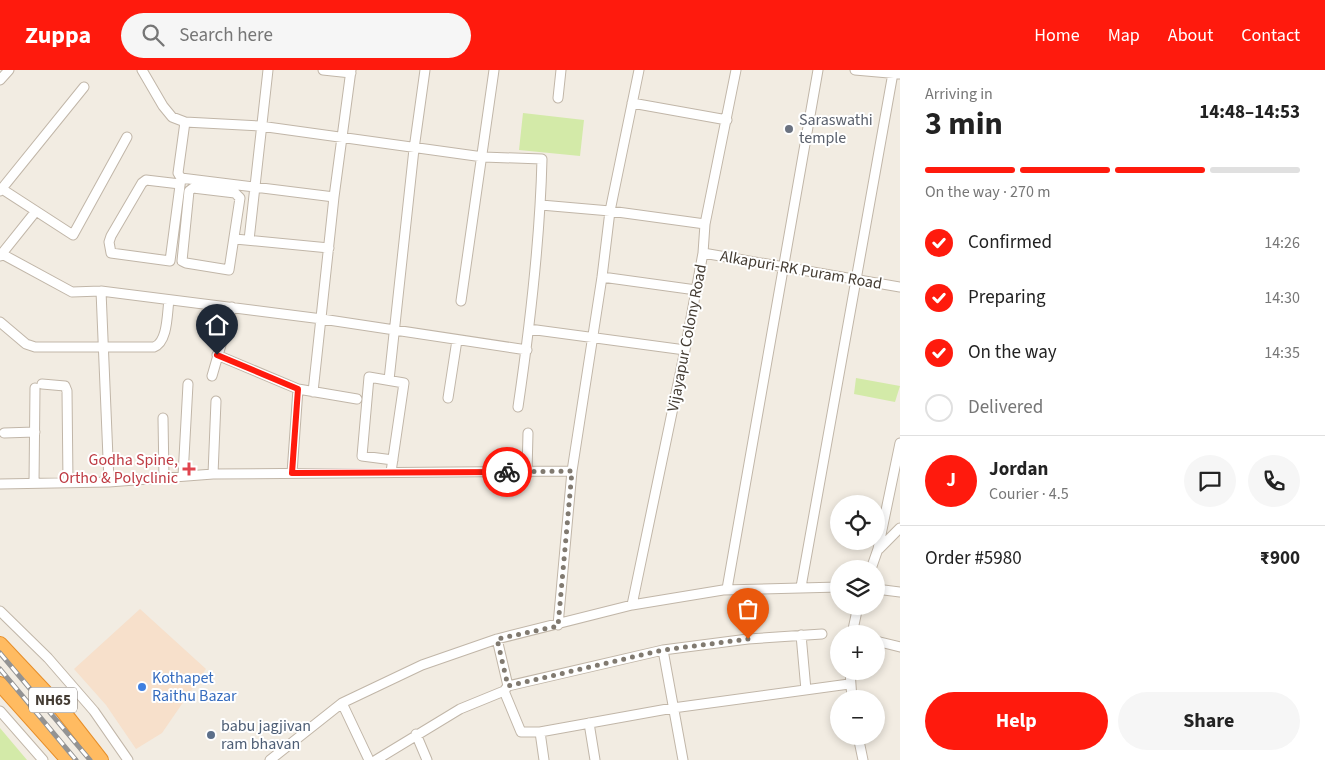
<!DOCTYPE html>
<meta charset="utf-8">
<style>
body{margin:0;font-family:"Source Sans 3",sans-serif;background:#f6f6f6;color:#222;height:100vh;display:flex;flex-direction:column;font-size:19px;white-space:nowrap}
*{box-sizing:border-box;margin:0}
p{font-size:16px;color:#767676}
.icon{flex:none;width:28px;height:28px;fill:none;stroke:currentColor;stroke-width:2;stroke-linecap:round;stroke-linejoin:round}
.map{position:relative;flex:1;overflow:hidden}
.details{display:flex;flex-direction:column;background:#fff;width:425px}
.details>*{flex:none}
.tools{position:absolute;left:830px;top:425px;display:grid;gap:10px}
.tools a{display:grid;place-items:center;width:55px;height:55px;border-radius:50%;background:#fff;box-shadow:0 2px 8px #0003;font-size:25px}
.pin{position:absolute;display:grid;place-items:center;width:42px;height:42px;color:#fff;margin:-51px -21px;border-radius:50% 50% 50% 0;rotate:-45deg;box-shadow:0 0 5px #0007}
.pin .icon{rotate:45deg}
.courier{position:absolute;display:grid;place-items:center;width:50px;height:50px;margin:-25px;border:4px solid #ff1a0d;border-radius:50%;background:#fff;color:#222;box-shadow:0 1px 6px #0007}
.headline em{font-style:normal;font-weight:700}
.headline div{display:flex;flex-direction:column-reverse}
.headline{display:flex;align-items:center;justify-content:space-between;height:85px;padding:0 25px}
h1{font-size:32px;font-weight:700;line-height:38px}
.bar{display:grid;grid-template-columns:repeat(4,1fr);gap:8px 5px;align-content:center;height:60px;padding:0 25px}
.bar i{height:6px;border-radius:4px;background:#e0e0e0}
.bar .selected{background:#ff1a0d}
.bar p{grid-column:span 4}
.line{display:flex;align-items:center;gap:12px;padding:0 25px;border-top:1px solid #e0e0e0}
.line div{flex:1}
.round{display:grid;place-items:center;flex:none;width:52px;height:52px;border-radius:26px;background:#f6f6f6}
ol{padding:0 25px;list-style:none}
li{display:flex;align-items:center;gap:15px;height:55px}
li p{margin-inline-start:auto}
li .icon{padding:5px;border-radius:50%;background:#ff1a0d;color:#fff;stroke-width:4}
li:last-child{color:#767676}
li i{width:28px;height:28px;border:2px solid #e0e0e0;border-radius:50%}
.button{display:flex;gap:10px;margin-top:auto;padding:10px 25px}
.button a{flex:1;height:58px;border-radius:30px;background:#ff1a0d;color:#fff;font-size:20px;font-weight:700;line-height:58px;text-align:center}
.button a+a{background:#f6f6f6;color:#222}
header{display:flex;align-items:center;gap:30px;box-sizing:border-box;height:70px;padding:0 25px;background:#ff1a0d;color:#fff}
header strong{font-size:24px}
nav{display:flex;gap:28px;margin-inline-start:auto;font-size:18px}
.search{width:350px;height:45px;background:#f6f6f6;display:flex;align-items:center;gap:12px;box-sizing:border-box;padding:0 18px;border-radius:28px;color:#767676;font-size:19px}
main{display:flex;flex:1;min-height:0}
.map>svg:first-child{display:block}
.commercial{fill:#f7e0cb}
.green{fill:#d3eaa8}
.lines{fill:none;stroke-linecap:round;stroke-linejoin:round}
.minor-casing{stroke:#c1b6a8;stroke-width:11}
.highway-casing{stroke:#e68e29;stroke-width:16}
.minor{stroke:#fff;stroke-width:9}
.highway{stroke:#ffbb61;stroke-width:14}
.rail-casing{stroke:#939393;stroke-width:5}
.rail{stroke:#fff;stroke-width:3;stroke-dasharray:9;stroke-linecap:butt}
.done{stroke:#817a70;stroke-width:5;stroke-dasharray:0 9}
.route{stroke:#ff1a0d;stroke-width:6}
.worship-dot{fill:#6b7280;stroke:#fff;stroke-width:2}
.health-dot{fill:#e0444e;stroke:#fff;stroke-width:2}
.shop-dot{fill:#3f7fe0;stroke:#fff;stroke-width:2}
.service-dot{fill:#5c6f8a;stroke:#fff;stroke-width:2}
.labels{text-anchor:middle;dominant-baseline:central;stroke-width:4;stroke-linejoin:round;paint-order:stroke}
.shield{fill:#fff;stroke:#7c7670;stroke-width:1}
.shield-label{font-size:15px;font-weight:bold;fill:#443c33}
.worship-label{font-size:16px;fill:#5b616d;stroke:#fff;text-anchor:start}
.street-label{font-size:16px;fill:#443c33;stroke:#fff}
.health-label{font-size:16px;fill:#be3a42;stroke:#fff;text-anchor:end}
.shop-label{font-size:16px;fill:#366cbe;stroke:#fff;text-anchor:start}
.service-label{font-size:16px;fill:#4e5e75;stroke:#fff;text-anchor:start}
</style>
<header>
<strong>Zuppa</strong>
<div class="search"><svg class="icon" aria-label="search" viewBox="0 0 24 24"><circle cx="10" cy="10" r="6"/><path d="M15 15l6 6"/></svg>Search here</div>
<nav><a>Home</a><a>Map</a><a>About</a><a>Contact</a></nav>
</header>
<main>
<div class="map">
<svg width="900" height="690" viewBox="0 0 900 690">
<rect width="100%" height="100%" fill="#f2ece2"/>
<!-- commercial -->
<path class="commercial" d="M140,539L206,599L162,663L136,679L106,635L74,599Z"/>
<!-- green -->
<path class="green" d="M523,43L584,50L580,86L519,80Z
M856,308L900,316L895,332L854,324Z
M0,658L27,690H0Z"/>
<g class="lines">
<defs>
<path id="minor" d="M142,0L163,36L172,47L185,52L260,56L483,87L542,89C540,172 530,255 518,337
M323,0L351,3
M855,0L900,4
M0,10L9,0
M558,28L561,0
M632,33L727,50
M185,52L178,103L181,108L334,127
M180,114L146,110L142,113L111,166L109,172L111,183L170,191L181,108
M193,118L235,123L240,128L229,200L186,193L182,191L189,121Z
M2,119L73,165L127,67
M0,121L84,17
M541,135L610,141L705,154
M235,169L329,178
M249,170L268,0
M703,183L900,217
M2,184L72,222L101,221L322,249L527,280
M0,186L36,141
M602,207L696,220
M101,221L109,412
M461,231L494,0
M0,252L26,274L35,277H154C168,272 167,243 169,230
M529,259L685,280
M217,285L298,319L357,329
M212,306L232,237
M389,310L414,79L425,0
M42,314L65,316L67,321L68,412
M313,322L334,127L351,0
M448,328L457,270
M163,348L164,408
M4,363L35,362
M391,402L404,313L369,307L362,386L393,390
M527,402L528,363
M292,403L298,319
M213,404L216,331
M183,406L188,314
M34,413L35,318
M0,414L109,412L213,404L572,401
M879,479L900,458
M871,499L878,479L900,373
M801,517L893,3
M727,519L818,0
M876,519L900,522
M632,535L685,280L703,183L705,154L736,0
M0,541L48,588L94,641L128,690
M558,555L572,401L602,207L610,141L639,0
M852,564L858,536
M801,565L806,620
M497,569L508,616
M876,571L900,577
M663,580L683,690
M850,601L852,629
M504,621L521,662H540L673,638L849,614
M342,633L369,690
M0,641L43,690
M589,653L595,690
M540,662L544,690
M416,664L427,690
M858,666L863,690
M270,690L342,633L422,595L497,569L632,535L723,520L839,517
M376,690L460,639L504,621L508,616L663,580L748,569L822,564"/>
<path id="highway" d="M0,574L62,640L101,690
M0,614L68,690"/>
</defs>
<!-- minor casing -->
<use href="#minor" class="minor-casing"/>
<!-- highway casing -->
<use href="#highway" class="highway-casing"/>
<!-- minor -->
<use href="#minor" class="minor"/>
<!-- highway -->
<use href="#highway" class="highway"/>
<defs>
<path id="rail" d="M0,583L90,690
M0,599L76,690"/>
</defs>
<!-- rail casing -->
<use href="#rail" class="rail-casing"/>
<!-- rail -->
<use href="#rail" class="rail"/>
</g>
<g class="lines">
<!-- done -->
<path class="done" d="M507,402L572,401L558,556L497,569L508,616L663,580L748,569"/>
<!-- route -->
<path class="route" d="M217,285L298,319L292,403L507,402"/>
</g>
<!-- markers -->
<circle class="worship-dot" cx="789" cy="59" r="5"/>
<path class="health-dot" d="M186.5 391.5h5v5h5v5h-5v5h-5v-5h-5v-5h5z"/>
<circle class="shop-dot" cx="142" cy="617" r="5"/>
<circle class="service-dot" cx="211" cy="665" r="5"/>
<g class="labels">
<!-- shield labels -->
<rect class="shield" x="29" y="617.5" width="48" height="25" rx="4"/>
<g class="shield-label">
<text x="53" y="630">NH65</text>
</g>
<!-- worship labels -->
<g class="worship-label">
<text x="799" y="50">Saraswathi<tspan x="799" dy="18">temple</tspan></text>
</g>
<!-- street labels -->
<g class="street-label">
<text transform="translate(801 200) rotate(10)">Alkapuri-RK Puram Road</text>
<text transform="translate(687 268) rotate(-79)">Vijayapur Colony Road</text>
</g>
<!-- health labels -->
<g class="health-label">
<text x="178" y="390">Godha Spine,<tspan x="178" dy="18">Ortho &amp; Polyclinic</tspan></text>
</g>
<!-- shop labels -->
<g class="shop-label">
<text x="152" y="608">Kothapet<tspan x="152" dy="18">Raithu Bazar</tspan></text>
</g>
<!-- service labels -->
<g class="service-label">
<text x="221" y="656">babu jagjivan<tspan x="221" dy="18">ram bhavan</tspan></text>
</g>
</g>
</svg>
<div class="tools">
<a><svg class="icon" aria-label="locate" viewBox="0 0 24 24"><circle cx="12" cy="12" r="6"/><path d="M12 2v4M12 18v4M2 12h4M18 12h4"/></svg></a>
<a><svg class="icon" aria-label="layers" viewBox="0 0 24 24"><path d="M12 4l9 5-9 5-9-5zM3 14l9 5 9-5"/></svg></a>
<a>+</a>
<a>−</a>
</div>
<div class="pin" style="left:748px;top:569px;background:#ea580c"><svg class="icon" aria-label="bag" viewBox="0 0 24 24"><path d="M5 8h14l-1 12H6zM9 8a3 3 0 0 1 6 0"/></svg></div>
<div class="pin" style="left:217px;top:285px;background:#1f2937"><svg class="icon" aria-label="home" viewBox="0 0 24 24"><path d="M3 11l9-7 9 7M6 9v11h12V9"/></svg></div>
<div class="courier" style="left:507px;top:402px"><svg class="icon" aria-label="bike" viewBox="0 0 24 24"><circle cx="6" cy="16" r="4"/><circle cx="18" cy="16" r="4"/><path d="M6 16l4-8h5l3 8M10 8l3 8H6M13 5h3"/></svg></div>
</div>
<section class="details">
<div class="headline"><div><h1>3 min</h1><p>Arriving in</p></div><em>14:48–14:53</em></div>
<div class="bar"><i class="selected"></i><i class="selected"></i><i class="selected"></i><i></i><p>On the way · 270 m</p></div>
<ol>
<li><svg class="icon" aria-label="check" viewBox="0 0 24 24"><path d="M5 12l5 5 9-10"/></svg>Confirmed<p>14:26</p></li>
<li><svg class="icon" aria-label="check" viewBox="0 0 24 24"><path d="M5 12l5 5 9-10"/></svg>Preparing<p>14:30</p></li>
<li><svg class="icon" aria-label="check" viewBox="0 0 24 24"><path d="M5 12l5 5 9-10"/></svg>On the way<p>14:35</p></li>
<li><i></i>Delivered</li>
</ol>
<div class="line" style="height:90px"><b class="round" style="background:#ff1a0d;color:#fff">J</b><div><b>Jordan</b><p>Courier · 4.5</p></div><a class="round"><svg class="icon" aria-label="chat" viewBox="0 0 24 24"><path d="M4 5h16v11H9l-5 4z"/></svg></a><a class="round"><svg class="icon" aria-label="phone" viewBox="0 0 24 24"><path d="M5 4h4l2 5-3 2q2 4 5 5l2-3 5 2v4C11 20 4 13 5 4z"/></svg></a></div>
<div class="line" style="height:65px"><div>Order #5980</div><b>₹900</b></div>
<div class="button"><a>Help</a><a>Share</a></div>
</section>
</main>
